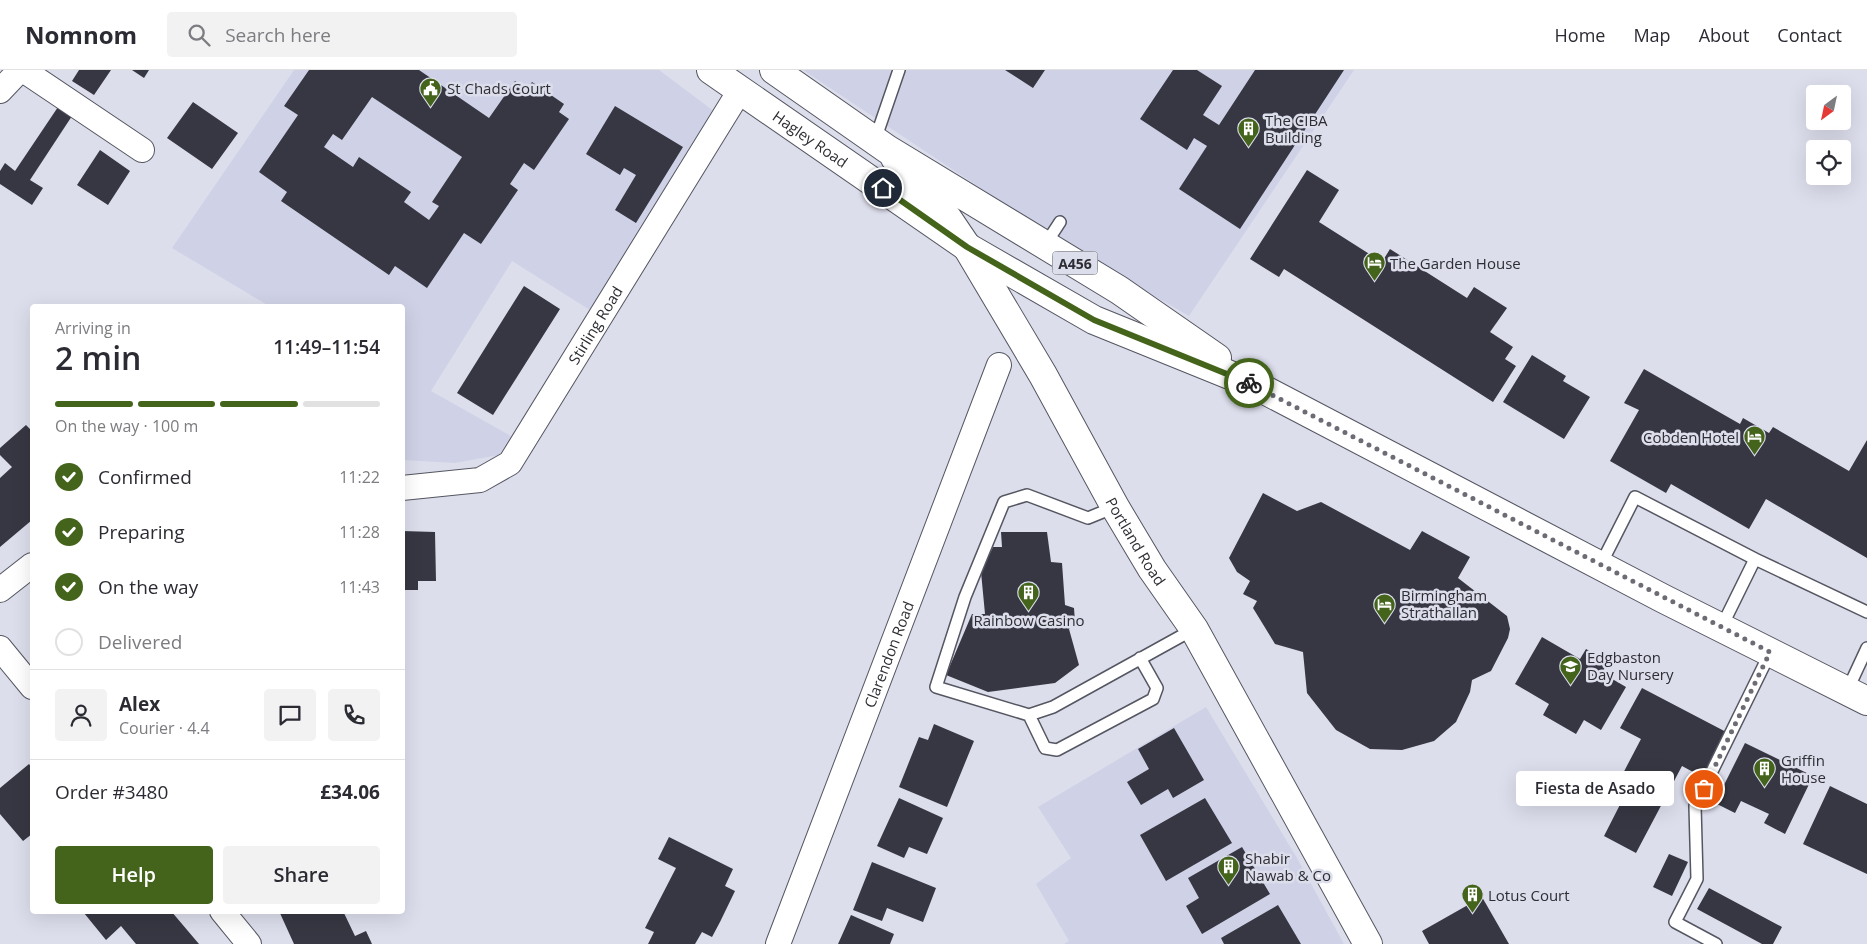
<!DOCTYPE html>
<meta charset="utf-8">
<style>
body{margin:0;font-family:"Open Sans",sans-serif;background:#f2f2f3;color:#2b2b33;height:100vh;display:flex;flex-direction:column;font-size:19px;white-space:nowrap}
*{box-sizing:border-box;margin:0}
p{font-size:16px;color:#7c7c81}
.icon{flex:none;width:28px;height:28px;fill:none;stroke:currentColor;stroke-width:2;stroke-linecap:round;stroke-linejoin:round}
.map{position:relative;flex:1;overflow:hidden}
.drawer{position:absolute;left:30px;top:234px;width:375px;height:610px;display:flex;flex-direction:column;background:#fff;border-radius:5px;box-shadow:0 5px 20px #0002}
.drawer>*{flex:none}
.needle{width:32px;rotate:213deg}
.buttons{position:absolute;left:1806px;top:15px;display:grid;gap:10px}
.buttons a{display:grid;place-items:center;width:45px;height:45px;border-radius:5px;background:#fff;box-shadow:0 5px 20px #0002;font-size:25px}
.pin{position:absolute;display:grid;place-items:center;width:42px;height:42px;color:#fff;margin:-21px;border:2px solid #fff;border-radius:50%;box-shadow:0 1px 5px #0007}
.courier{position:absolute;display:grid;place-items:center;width:50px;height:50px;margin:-25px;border:4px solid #43641a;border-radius:50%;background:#fff;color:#222;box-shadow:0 1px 6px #0007}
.bubble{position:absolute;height:35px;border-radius:5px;background:#fff;box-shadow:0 5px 20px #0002;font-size:16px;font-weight:600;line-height:35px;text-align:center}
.overview em{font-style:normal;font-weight:600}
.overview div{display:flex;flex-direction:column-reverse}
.overview{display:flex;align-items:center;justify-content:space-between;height:85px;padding:0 25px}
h1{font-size:32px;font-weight:600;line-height:38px}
.bar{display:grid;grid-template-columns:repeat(4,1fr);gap:8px 5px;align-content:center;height:60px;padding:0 25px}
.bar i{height:6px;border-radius:4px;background:#e1e1e2}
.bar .selected{background:#43641a}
.bar p{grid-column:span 4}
.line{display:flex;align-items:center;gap:12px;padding:0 25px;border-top:1px solid #e1e1e2}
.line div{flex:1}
.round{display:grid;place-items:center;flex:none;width:52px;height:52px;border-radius:5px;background:#f2f2f3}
ol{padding:0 25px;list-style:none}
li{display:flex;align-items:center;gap:15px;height:55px}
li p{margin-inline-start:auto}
li .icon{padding:5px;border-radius:50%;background:#43641a;color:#fff;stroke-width:4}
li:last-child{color:#7c7c81}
li i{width:28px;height:28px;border:2px solid #e1e1e2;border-radius:50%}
.cta{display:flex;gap:10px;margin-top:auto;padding:10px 25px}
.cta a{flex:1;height:58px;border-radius:5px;background:#43641a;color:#fff;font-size:20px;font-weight:600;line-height:58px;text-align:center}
.cta a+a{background:#f2f2f3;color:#2b2b33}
header{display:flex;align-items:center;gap:30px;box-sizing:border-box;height:70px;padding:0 25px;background:#fff;border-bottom:1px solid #e1e1e2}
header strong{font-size:24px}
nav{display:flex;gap:28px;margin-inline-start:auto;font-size:18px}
.search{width:350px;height:45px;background:#f2f2f3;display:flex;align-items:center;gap:12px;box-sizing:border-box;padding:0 18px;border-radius:5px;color:#7c7c81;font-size:19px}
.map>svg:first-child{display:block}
.built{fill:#cfd2e6}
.building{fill:#363742;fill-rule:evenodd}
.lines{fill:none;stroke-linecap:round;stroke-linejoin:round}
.lane-casing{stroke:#545661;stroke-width:14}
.street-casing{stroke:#545661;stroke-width:26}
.secondary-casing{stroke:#545661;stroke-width:30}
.highway-casing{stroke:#545661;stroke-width:30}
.lane{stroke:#fff;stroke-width:11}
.street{stroke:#fff;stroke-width:24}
.secondary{stroke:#fff;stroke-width:28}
.highway{stroke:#fff;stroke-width:28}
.done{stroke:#6b6c74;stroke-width:5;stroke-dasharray:0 9}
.route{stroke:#43641a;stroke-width:6}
.labels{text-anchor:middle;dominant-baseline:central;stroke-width:5;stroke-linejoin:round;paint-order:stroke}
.shield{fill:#dddeec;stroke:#62636a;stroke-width:1}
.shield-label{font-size:14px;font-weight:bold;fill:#2d2e33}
.poi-label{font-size:15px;fill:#2d2e33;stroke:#dddeec;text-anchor:start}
.street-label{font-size:15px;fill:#2d2e33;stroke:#dddeec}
</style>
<header>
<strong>Nomnom</strong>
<div class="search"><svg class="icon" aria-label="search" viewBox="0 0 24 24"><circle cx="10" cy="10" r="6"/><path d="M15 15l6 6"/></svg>Search here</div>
<nav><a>Home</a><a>Map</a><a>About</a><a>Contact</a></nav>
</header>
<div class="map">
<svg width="1867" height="874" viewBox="0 0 1867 874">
<rect width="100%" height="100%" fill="#dddeec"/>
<!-- built -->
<path class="built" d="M294,0H659L715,42L590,240L512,191L431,321L511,366L499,385L455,393L403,390L402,236H269L172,178Z
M803,0H1354L1189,246L1063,173Z
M1206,637L1297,788L1344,874H1064L1069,871L1036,814L1071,788L1038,737Z"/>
<!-- building -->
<path class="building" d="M79,0H111L94,25L72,11Z
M132,0H149L144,8Z
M309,0H419L489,48L515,11L527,19L532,12L564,34L559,42L569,49L534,100L524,93L510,114L518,120L481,174L464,163L427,218L395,196L389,205L281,131L287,122L259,102L298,45L284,36ZM372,27L462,87L432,132L439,136L429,150L404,132L411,122L359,87L353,97L324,77L333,64L342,70Z
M1005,0H1045L1033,18Z
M1173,0H1197L1222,16L1203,45L1219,55L1255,0H1344L1240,159L1179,119L1207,76L1194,68L1187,80L1140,49Z
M193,32L238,63L212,99L167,68Z
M615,36L683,77L636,153L615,140L636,105L624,98L620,105L586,84Z
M58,37L72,46L30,110L43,118L32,135L0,114V101L5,93L15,101Z
M100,80L130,101L108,135L77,115Z
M1307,100L1339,120L1319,152L1382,192L1390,179L1467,228L1474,217L1507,238L1490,262L1513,277L1505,289L1516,296L1493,332L1284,199L1279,207L1250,189Z
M524,216L560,239L493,345L457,323Z
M1532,285L1566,306L1563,311L1590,327L1564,369L1503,332Z
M1644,299L1740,354L1743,348L1769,363L1773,357L1849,401L1867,370V488L1766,429L1749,459L1671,414L1666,423L1610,391L1639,340L1624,333Z
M26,355L32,361V450L0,477V408L12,397L0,385V378Z
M1263,423L1297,441L1321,432L1410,480L1422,461L1470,487L1458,508L1507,546L1510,559L1508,568L1491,601L1472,610L1470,622L1456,652L1434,671L1402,680L1370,679L1336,660L1307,623L1303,582L1275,574L1253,538L1257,531L1243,524L1250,511L1237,502L1229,488Z
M402,461L435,462L436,511H418V520H402Z
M1001,462H1047L1051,492L1062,493L1065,535L1074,538L1075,552L1069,559L1079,595L1055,613L988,622L946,605L972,544H985L981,502L993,477H1002Z
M1542,567L1580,589L1586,579L1608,592L1602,603L1626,617L1601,660L1584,650L1576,664L1543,645L1549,634L1515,614Z
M1642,618L1730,664L1706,709L1682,696L1636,783L1604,766L1629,717L1619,711L1641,669L1620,658Z
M934,654L974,671L947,737L899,717L919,667L928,670Z
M1174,658L1204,710L1173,728L1168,719L1141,735L1127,712L1149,699L1138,679Z
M1745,673L1813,706L1785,764L1764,753L1769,744L1741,731L1735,743L1715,733Z
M29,694L32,698V764L23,771L0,744V718Z
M1830,716L1867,734V804L1803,774Z
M899,728L943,748L927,784L909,777L904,788L877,776Z
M1205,728L1232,773L1166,811L1140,765Z
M669,767L733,799L725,816L735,821L720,852L712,867L702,862L695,874H648L654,862L645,858L676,798L658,789Z
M1242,777L1270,824L1202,864L1186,836L1199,828L1188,808Z
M1669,784L1688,792L1672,826L1653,817Z
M872,792L936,818L923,852L887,838L882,851L853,840Z
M1709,818L1782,857L1773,874H1762L1697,839Z
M1482,827L1509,874H1429L1422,861Z
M1278,835L1301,874H1224L1221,868Z
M86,841H171L199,874H136L121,856L106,870L84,843Z
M279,841H343L355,866L366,861L372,874H294Z
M851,845L894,864L890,874H838Z"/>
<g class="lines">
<defs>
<path id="lane" d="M875,70L899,0
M1045,175L1060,152
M1115,437L1088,448L1027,425L1004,432L965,527L936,617L1029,645L1053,637L1194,559
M1600,496L1635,427L1755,489
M1721,558L1755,489L1867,542
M1847,621L1867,578
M1029,645L1045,678L1057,680L1153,629L1157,618L1140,588
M1716,874L1675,852L1697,809L1695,736L1770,583"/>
<g id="street">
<path d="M23,0L142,80"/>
<path d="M0,21L20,0"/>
<path id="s1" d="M402,418L480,410L510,393L739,22"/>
<path d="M0,520L32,495"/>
<path d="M0,578L32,617"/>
<path d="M222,841L249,874"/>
<path id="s2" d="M778,874L999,295"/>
</g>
<g id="secondary">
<path id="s3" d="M895,88L942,140L967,177L1043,305L1115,437L1152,499L1194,559L1368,874"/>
</g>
<g id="highway">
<path id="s4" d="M711,0L967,177L1094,250L1257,316L1664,529L1867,631"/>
<path d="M774,0L887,79L1119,220L1217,288"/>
</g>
</defs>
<!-- lane casing -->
<use href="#lane" class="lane-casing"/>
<!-- street casing -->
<use href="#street" class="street-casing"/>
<!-- secondary casing -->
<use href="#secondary" class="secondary-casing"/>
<!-- highway casing -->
<use href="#highway" class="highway-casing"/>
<!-- lane -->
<use href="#lane" class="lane"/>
<!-- street -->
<use href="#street" class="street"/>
<!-- secondary -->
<use href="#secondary" class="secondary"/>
<!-- highway -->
<use href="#highway" class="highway"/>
</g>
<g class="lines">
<!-- done -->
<path class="done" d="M1249,313L1770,582L1704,719"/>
<!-- route -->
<path class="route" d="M883,118L967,177L1094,250L1249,313"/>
</g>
<!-- icons -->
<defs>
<symbol id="civic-pin" viewBox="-11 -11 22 30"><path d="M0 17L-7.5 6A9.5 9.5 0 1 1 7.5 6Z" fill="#43641a" stroke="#dddeec"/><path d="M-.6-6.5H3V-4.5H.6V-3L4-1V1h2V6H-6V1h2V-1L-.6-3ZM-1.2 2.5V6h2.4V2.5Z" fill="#fff"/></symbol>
<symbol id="building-pin" viewBox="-11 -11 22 30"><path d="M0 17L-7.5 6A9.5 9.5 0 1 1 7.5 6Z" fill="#43641a" stroke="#dddeec"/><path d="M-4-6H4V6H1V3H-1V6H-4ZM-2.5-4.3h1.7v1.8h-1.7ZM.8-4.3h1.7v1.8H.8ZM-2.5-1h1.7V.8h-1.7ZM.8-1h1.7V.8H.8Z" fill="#fff"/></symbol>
<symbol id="hotel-pin" viewBox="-11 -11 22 30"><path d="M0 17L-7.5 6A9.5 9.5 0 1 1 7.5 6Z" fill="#43641a" stroke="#dddeec"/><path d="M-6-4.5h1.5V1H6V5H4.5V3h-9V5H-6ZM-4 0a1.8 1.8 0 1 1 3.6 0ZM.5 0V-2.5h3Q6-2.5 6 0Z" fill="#fff"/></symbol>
<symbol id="school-pin" viewBox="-11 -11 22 30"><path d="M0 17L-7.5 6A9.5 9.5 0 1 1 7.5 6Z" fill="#43641a" stroke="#dddeec"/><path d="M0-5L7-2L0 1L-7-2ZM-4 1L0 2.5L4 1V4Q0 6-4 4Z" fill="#fff"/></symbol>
</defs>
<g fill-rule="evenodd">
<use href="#civic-pin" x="418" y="6" width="25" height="34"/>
<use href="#building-pin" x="1236" y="46" width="25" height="34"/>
<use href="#hotel-pin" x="1362" y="180" width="25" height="34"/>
<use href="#hotel-pin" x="1742" y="354" width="25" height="34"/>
<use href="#building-pin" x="1016" y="510" width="25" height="34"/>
<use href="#hotel-pin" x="1372" y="522" width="25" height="34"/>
<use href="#school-pin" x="1558" y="584" width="25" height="34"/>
<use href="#building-pin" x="1752" y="686" width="25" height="34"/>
<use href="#building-pin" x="1216" y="784" width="25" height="34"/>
<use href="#building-pin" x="1460" y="812" width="25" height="34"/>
</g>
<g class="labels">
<!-- shield labels -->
<rect class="shield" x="1052.5" y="181.5" width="45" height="23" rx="4"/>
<g class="shield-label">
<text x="1075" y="193">A456</text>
</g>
<!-- poi labels -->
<g class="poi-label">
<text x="447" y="18">St Chads Court</text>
<text x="1265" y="50">The CIBA<tspan x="1265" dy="17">Building</tspan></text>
<text x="1390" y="193">The Garden House</text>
<text x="1739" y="367" text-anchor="end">Cobden Hotel</text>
<text x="1401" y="525">Birmingham<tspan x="1401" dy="17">Strathallan</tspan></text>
<text x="1029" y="550" text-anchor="middle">Rainbow Casino</text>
<text x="1587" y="587">Edgbaston<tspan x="1587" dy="17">Day Nursery</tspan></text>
<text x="1781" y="690">Griffin<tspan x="1781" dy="17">House</tspan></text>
<text x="1245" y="788">Shabir<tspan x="1245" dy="17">Nawab &amp; Co</tspan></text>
<text x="1488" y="825">Lotus Court</text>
</g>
<!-- street labels -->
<g class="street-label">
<text stroke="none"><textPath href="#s4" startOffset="121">Hagley Road</textPath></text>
<text stroke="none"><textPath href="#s1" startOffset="275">Stirling Road</textPath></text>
<text stroke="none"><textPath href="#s3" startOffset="454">Portland Road</textPath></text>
<text stroke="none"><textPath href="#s2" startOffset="310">Clarendon Road</textPath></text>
</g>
</g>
</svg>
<div class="buttons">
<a><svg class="needle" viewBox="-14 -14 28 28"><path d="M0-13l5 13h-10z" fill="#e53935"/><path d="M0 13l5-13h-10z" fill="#7c7c81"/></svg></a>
<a><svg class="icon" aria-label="locate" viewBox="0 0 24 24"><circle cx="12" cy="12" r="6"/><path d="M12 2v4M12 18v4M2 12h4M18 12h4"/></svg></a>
</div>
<div class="pin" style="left:1704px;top:719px;background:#ea580c"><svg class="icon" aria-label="bag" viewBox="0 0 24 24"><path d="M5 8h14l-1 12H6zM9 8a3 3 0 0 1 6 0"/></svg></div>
<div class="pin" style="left:883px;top:118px;background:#1f2937"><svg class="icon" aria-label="home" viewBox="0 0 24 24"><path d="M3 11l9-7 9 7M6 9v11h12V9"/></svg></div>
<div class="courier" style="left:1249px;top:313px"><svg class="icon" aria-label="bike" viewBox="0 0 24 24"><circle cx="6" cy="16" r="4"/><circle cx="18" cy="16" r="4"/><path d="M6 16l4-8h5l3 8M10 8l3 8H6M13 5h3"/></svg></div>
<div class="bubble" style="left:1516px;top:701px;width:158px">Fiesta de Asado</div>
<section class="drawer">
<div class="overview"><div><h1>2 min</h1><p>Arriving in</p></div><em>11:49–11:54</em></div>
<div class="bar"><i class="selected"></i><i class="selected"></i><i class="selected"></i><i></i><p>On the way · 100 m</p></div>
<ol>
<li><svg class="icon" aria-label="check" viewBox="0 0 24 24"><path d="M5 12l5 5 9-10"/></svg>Confirmed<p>11:22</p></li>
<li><svg class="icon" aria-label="check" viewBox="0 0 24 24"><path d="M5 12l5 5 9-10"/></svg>Preparing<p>11:28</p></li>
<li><svg class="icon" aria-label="check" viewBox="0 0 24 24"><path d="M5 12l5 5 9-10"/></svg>On the way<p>11:43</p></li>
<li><i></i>Delivered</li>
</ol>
<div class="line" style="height:90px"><a class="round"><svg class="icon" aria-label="person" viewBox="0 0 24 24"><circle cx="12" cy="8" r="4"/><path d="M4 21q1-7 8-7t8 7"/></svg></a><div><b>Alex</b><p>Courier · 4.4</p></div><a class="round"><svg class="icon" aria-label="chat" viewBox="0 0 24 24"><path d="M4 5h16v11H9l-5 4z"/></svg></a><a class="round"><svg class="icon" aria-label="phone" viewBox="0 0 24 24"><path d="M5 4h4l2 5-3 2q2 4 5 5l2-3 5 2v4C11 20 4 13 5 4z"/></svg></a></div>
<div class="line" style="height:65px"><div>Order #3480</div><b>£34.06</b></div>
<div class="cta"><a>Help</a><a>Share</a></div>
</section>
</div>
